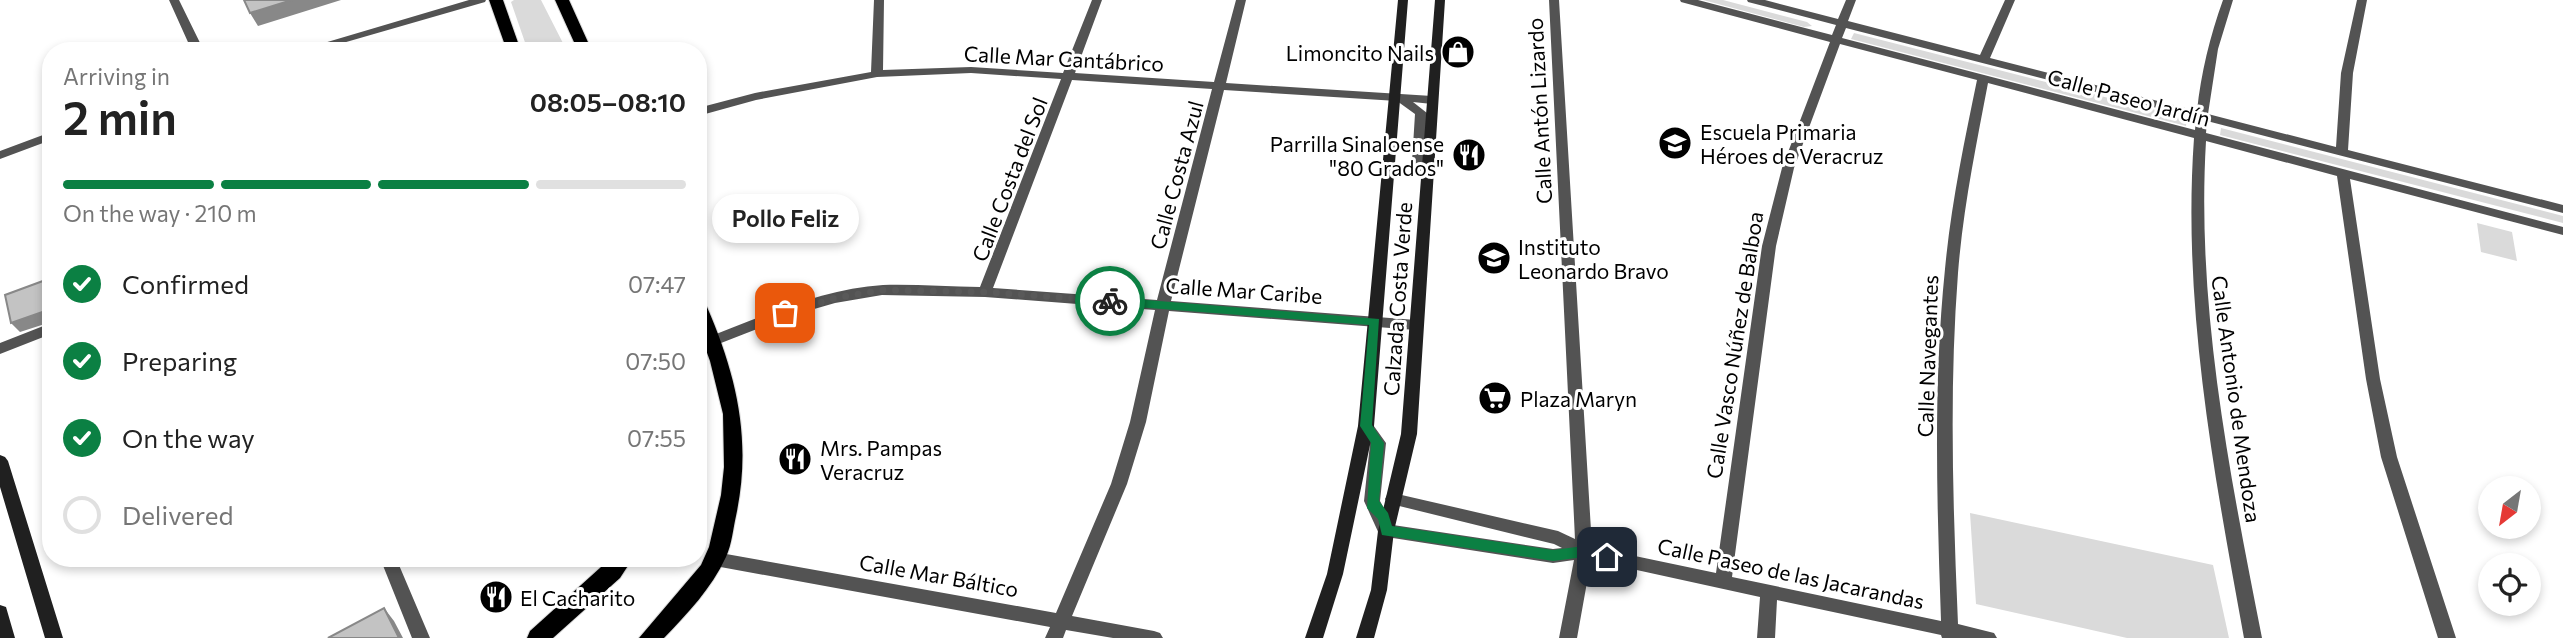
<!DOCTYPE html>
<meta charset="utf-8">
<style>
body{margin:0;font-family:Commissioner,sans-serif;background:#f6f6f6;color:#222;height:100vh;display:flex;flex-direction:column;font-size:26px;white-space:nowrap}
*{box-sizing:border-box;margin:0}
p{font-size:23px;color:#767676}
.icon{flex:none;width:38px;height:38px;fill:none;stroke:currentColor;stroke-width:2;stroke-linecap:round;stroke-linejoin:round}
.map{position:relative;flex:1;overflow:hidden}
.details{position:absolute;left:42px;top:42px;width:665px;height:525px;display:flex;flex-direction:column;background:#fff;border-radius:28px;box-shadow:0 4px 10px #0003}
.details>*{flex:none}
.needle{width:46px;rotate:211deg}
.controls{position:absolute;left:2478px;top:476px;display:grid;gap:14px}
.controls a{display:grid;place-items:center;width:63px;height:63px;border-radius:50%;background:#fff;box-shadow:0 4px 10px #0003;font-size:35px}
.pin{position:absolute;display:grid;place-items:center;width:60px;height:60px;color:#fff;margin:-30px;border-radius:14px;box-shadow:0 4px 10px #0006}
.courier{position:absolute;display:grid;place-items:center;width:70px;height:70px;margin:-35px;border:5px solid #0b8043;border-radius:50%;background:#fff;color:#222;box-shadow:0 2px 9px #0007}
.bubble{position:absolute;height:49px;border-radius:24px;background:#fff;box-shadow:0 4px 10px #0003;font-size:23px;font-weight:600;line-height:49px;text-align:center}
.summary em{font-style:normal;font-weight:600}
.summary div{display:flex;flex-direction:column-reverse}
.summary{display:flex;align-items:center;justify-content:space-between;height:119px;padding:0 21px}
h1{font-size:46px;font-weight:600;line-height:52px}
.bar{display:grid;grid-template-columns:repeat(4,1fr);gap:10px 7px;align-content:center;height:84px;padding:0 21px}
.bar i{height:9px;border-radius:5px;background:#e0e0e0}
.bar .active{background:#0b8043}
.bar p{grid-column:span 4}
ol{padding:0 21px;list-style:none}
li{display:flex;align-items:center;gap:21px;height:77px}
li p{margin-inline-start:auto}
li .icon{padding:7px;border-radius:50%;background:#0b8043;color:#fff;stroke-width:4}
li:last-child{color:#767676}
li i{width:38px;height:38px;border:4px solid #e0e0e0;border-radius:50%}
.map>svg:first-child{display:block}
.green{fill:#dadada}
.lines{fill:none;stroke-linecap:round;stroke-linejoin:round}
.primary-casing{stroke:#dbdbdb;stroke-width:2}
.minor{fill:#535353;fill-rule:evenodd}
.secondary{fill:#202020;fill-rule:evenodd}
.primary{fill:#000;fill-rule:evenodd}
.shaded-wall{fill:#888}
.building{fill:#c3c3c3;stroke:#888;stroke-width:2}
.route{fill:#0b8043}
.done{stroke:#595959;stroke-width:7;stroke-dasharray:0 12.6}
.labels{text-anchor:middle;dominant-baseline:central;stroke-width:6;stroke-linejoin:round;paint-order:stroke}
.poi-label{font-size:21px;fill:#000;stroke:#fff;text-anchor:start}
.street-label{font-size:21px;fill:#000;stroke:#fff}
</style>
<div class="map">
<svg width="2563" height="638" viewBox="0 0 2563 638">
<rect width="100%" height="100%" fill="#fff"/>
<!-- green -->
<path class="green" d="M514,0H541L567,51H528L511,2Z
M1703,0H1723L1807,22L1812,26L1804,27Z
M1854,33L2187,118L2186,126L1851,39Z
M2221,128L2563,216V223L2220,135Z
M2477,223L2512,232L2517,261L2481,252Z
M1970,513L2213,565L2229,638H2127L1976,604Z"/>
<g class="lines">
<defs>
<path id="primary" d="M489,0H503L521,51H507Z
M555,0H569L592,51H578Z
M698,301L707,307C737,376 752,441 736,516C733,529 732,544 726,557C711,589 688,613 664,638H639L701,565L709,547L721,495L724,467L723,414L710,361L698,328Z
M611,558H633L620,578L553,638H527L530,631Z"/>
</defs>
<!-- primary casing -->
<use href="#primary" class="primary-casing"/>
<!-- minor -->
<path class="minor" d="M169,0H179L204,51H192Z
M469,0H486L485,2L315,51H297Z
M874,0H884L883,70L971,67L1063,73L1092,0H1102L1075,73L1214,82L1236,0H1246L1226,83L1432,96L1438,100L1432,104L1413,102L1427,113L1424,161L1433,170L1427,174L1423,173L1412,162L1415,114L1397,101L1224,90L1171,301L1416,320L1423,325L1416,330L1169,311L1146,422L1127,484L1072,616L1154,631L1160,633L1163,638H1113L1066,630L1063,638H1045L1050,627L715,566L709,564L707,559L709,554L715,552L1056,613L1111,484L1130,422L1155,310L985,297L882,295L835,303L790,316L698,352V341C757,319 819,289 883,285C915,284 948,287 980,287L1061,79L971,73L877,77L756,100L698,116V108L755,93L871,72ZM1072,80L1212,89L1157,300L993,288Z
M1549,0H1559L1592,547L1716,573L1762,246L1782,168L1830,42L1681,2L1680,0H1698L1832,35L1836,25L1748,2L1747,0H1765L1838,19L1846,0H1856L1848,21L1980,55L2005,0H2015L1990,58L2197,111C2201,73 2210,36 2223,0H2233L2218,49L2208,114L2336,147L2341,73L2357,0H2367L2353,73L2348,150L2563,205V213L2207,121L2206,133L2563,227V235L2350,179L2380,379L2397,457L2456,638H2438L2381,457L2366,379L2337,176L2206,141C2196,308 2230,475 2262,638H2244C2214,473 2182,306 2194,138L1988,83C1976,146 1963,209 1958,273C1949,390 1953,507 1958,624L1994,633L1997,638H1942L1941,635L1777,600L1775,638H1757L1760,597L1591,560L1577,638H1559L1574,560L1553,563L1380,536L1364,501L1370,444L1358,426L1361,422H1371L1386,443L1380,501L1393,525L1553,549L1562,548L1554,544L1387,503L1385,499L1387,495L1393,493L1558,531L1575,539ZM1846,28L2196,118L2195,130L1842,38ZM1840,44L1977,80C1964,143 1951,205 1945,269C1933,386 1937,504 1941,621L1732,577L1776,246L1794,168Z
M51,132V140L0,159V151Z
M51,323V334L0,354V343Z
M380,558H396L430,638H412Z"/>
<!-- secondary -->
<path class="secondary" d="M1398,0H1408L1374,426L1343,574L1323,638H1305L1327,574L1358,426Z
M1435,0H1445L1417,434L1394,531L1387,590L1374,638H1356L1371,590L1378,531L1401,434Z
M0,455L5,457L8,461L63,638H45L0,487Z
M0,605L6,607L15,638H0Z"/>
<!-- primary -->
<use href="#primary" class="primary"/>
</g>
<!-- shaded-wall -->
<path class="shaded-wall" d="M292,0H341L258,26L250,13Z
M51,309V322L20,332L11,323Z
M384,608L394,621L403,638H399Z"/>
<!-- building -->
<path class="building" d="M244,0H292L250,13Z
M51,278V309L11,323L5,295Z
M384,608L399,638H328Z"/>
<!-- route -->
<path class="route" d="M1110,297L1379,319L1372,425L1384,443L1379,501L1388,513L1392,526L1553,550L1584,546L1612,553V561L1607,563L1584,557L1553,561L1382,535L1378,519L1367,508L1371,443L1360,426L1369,325L1110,305L1105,301Z"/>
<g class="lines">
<!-- done -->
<path class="done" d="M785,313L835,298L883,290L985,292L1110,301"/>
</g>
<!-- icons -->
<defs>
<symbol id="shop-disc" viewBox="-11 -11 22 22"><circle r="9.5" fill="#000" stroke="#fff"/><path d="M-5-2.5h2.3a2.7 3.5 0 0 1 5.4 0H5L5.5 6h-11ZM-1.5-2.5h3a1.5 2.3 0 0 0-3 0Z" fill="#fff"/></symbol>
<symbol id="school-disc" viewBox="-11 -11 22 22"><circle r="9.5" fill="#000" stroke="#fff"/><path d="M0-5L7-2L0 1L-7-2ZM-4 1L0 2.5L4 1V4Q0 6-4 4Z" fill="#fff"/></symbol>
<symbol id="restaurant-disc" viewBox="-11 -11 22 22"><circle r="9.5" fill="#000" stroke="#fff"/><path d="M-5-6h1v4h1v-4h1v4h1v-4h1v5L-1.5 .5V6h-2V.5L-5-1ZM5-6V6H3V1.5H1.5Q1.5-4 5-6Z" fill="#fff"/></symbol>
<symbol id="supermarket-disc" viewBox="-11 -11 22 22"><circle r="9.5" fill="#000" stroke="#fff"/><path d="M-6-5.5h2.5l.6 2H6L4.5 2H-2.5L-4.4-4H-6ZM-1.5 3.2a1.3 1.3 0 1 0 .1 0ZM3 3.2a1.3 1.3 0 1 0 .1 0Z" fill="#fff"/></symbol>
</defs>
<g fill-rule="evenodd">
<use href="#shop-disc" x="1439" y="33" width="38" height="38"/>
<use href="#school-disc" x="1656" y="124" width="38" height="38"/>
<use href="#restaurant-disc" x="1450" y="136" width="38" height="38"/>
<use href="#school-disc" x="1475" y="239" width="38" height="38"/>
<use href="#supermarket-disc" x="1476" y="379" width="38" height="38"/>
<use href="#restaurant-disc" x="776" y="440" width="38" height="38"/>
<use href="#restaurant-disc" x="477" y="578" width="38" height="38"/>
</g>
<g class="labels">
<!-- poi labels -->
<g class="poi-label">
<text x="1434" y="52" text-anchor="end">Limoncito Nails</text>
<text x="1700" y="131">Escuela Primaria<tspan x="1700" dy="24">Héroes de Veracruz</tspan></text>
<text x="1444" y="143" text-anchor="end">Parrilla Sinaloense<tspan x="1444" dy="24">"80 Grados"</tspan></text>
<text x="1518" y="246">Instituto<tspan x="1518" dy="24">Leonardo Bravo</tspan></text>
<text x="1520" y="398">Plaza Maryn</text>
<text x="820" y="447">Mrs. Pampas<tspan x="820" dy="24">Veracruz</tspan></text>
<text x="520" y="597">El Cacharito</text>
</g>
<!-- street labels -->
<g class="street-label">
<text transform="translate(1064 58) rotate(3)">Calle Mar Cantábrico</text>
<text transform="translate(2129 97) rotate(15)">Calle Paseo Jardín</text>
<text transform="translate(1539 111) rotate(-93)">Calle Antón Lizardo</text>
<text transform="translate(1176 175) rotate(-75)">Calle Costa Azul</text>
<text transform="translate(1009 179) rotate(-69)">Calle Costa del Sol</text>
<text transform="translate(1244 290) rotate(4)">Calle Mar Caribe</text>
<text transform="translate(1397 299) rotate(-86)">Calzada Costa Verde</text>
<text transform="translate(1734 345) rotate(-81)">Calle Vasco Núñez de Balboa</text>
<text transform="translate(1927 356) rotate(-88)">Calle Navegantes</text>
<text transform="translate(2237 399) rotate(82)">Calle Antonio de Mendoza</text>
<text transform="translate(1791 573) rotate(12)">Calle Paseo de las Jacarandas</text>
<text transform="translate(939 575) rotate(10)">Calle Mar Báltico</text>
</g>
</g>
</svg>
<div class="controls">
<a><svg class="needle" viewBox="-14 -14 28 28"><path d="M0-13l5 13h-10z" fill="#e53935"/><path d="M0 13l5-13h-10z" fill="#767676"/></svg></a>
<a><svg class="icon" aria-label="locate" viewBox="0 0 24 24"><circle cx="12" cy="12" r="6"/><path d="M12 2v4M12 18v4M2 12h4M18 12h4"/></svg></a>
</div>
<div class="pin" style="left:785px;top:313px;background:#ea580c"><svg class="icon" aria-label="bag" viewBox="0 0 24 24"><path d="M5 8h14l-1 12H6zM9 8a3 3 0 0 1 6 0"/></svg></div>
<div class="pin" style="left:1607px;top:557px;background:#1f2937"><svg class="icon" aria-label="home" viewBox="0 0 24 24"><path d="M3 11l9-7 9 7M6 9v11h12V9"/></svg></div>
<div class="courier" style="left:1110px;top:301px"><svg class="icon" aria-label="bike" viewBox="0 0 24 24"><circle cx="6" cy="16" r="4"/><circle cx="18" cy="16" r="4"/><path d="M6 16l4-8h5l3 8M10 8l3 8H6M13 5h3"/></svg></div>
<div class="bubble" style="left:712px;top:194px;width:147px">Pollo Feliz</div>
<section class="details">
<div class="summary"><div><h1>2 min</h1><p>Arriving in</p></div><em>08:05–08:10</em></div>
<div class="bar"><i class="active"></i><i class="active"></i><i class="active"></i><i></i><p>On the way · 210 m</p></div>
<ol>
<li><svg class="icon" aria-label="check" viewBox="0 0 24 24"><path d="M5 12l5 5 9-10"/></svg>Confirmed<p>07:47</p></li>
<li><svg class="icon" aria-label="check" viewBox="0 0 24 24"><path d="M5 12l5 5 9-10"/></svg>Preparing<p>07:50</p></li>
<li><svg class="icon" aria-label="check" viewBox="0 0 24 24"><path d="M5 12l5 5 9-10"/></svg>On the way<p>07:55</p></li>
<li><i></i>Delivered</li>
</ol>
</section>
</div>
